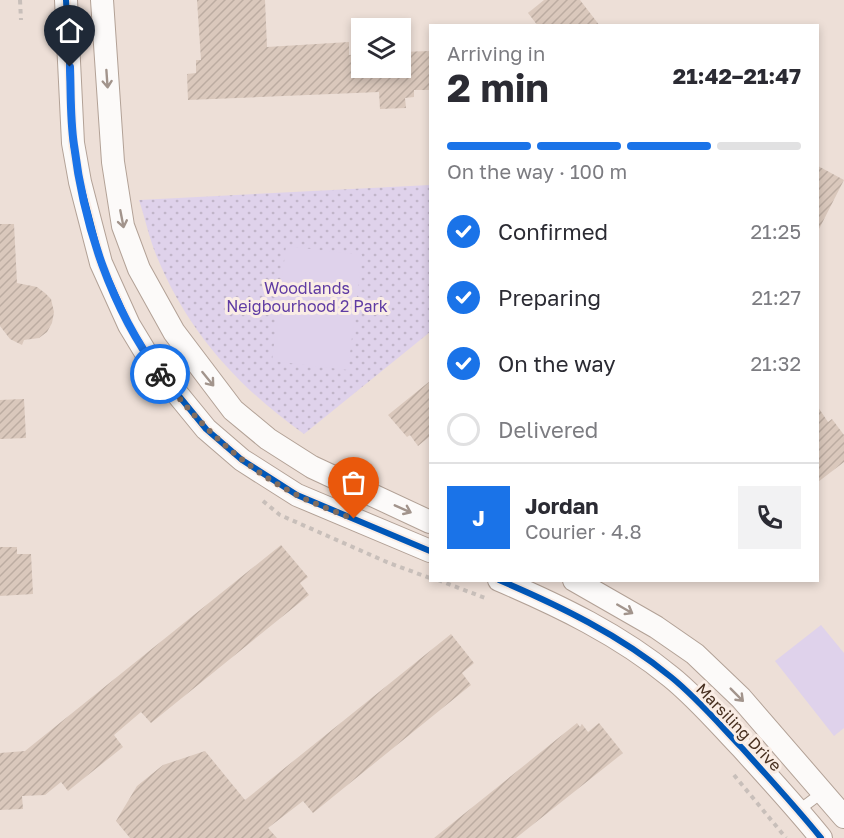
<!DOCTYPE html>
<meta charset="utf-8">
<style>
body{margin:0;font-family:"Golos Text",sans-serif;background:#f2f2f3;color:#2b2b33;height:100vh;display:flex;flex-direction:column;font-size:22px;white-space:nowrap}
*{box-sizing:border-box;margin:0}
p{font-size:20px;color:#7c7c81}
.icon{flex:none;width:33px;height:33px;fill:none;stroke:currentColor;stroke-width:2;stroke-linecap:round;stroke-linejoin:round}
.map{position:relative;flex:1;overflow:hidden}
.details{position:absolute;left:429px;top:24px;width:390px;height:558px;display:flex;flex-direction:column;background:#fff;border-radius:0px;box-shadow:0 3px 9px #0003}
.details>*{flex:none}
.tools{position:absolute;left:351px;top:18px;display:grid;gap:12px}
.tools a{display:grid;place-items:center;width:60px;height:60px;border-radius:0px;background:#fff;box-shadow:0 3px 9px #0003;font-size:30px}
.pin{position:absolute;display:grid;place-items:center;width:51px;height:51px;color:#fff;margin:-62px -26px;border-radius:50% 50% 50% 0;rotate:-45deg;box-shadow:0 0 6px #0007}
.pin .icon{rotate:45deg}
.courier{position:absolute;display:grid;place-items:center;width:60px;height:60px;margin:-30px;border:4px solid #1a73e8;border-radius:50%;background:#fff;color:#222;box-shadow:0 2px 8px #0007}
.headline em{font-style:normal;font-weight:700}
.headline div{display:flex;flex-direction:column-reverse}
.headline{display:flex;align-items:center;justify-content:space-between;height:102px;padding:0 18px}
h1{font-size:39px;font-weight:700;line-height:45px}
.bar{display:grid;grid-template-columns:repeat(4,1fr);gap:9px 6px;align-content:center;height:72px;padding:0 18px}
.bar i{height:8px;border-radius:4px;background:#e1e1e2}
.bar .current{background:#1a73e8}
.bar p{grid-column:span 4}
.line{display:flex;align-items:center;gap:15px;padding:0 18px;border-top:2px solid #e1e1e2}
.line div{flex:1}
.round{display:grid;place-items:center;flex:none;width:63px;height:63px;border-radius:0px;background:#f2f2f3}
ol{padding:0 18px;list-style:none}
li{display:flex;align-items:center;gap:18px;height:66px}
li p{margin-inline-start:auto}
li .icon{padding:6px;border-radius:50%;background:#1a73e8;color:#fff;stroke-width:4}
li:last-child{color:#7c7c81}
li i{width:33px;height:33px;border:3px solid #e1e1e2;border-radius:50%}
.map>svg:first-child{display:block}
.grass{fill:url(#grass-dots)}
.garden{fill:#dfd2eb}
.building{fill:url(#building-hatch)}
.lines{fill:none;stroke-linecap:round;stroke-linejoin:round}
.service-casing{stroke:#b2a196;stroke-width:12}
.minor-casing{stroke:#b2a196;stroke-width:24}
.path{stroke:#c8bfba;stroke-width:4;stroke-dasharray:4.5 4.5;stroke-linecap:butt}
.service{stroke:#fcfaf9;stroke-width:10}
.minor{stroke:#fcfaf9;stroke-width:22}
.cycleway-casing{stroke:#faede5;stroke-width:10}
.cycleway{stroke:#0057b8;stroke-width:6}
.oneway{stroke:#a2948c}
.done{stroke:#816d5f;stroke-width:6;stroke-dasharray:0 10.8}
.route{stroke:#1a73e8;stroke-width:8}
.labels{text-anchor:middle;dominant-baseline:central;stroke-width:6;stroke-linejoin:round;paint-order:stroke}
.park-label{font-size:16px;fill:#5f3ba3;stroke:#faede5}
.street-label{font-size:16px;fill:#472f1f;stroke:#faede5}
</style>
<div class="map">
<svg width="844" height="838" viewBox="0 0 844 838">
<defs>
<pattern id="grass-dots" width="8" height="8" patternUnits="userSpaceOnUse" patternTransform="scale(1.5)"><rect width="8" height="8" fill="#dfd2eb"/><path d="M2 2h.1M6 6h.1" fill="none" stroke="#c1b5c9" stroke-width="1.8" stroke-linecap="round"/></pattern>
<pattern id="building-hatch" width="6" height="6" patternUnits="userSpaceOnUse" patternTransform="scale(1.5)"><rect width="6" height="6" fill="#dac8bc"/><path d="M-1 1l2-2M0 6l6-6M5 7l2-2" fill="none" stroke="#bcaca1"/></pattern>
</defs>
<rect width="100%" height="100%" fill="#eddfd7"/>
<!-- grass -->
<path class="grass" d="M430,185V332L304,434C238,387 188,332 157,257C149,238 145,218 139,200Z"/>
<!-- garden -->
<path class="garden" d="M286,246L362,255L348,370L272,361Z
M821,625L844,653V728L834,736L775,661Z"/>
<!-- building -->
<path class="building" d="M197,0H265L267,47L349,42V55L362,54V68H400V52L430,51V90H414V97L405,98L406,108L380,109L379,92L188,100L187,74L196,73V60H201Z
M544,0H580L600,26H538L528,13Z
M818,166L844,180L818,231Z
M0,224H14L17,283L37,287L45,293L51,299L54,312L52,323L47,332L39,338L24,340L22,345L10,339L0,326Z
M430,381V436L418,446L410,435L407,437L388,415Z
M24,399L26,438L0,439V400Z
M818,407L828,422L832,419L844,435V462L818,482Z
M281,545L308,577L300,583L309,595L151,723L141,712L114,735L123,747L68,791L61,782L45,795L22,796L23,809L0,810V753L25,751Z
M0,547H17V554H31L33,594L0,596Z
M451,634L474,663L462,673L471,685L313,813L303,801L268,828L277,838H130L116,821L137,786L163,765L205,751L245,800Z
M577,723L580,727L582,724L588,732L599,723L623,753L516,838H434Z"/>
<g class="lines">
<defs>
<path id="service" d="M68,30L103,29
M799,810L823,792"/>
<path id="minor" d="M66,0L73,143L80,182L101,263L129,325L152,363L206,429L242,460L297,495L430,551
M102,0L113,162L123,226L139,269L174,332L233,410L268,439L312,467L430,522
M499,580C560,606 620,635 671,677C697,698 719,724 742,748C769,778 796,807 821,838
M574,580L656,627L695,654L741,698L844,817"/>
</defs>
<!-- service casing -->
<use href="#service" class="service-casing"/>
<!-- minor casing -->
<use href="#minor" class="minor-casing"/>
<!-- path -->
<path class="path" d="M20,0L21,20
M263,501L280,515L389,563L430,578
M438,580L485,598
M734,775L786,838"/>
<!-- service -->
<use href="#service" class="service"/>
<!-- minor -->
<use href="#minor" class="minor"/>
<defs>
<path id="cycleway" d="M66,0L73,143L80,182L101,263L129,325L152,363L206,429L242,460L297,495L430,551
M499,580C560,606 620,635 671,677C697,698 719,724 742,748C769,778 796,807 821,838"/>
</defs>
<!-- cycleway casing -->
<use href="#cycleway" class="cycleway-casing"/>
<!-- cycleway -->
<use href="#cycleway" class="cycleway"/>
</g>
<!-- one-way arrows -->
<defs><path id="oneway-shaft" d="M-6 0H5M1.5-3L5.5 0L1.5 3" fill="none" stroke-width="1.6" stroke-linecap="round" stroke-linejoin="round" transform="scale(1.5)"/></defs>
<g class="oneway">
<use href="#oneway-shaft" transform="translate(107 79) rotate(86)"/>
<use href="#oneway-shaft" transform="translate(122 219) rotate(79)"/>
<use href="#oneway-shaft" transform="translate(208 379) rotate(51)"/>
<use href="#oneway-shaft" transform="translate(403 509) rotate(24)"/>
<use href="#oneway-shaft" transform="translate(625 609) rotate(30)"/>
<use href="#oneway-shaft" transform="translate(737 695) rotate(45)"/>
</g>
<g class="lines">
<!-- done -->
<path class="done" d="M160,374C197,423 243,468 299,496C317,505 336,512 354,519"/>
<!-- route -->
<path class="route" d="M70,67C71,93 70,119 74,145C84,226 111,308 160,374"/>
</g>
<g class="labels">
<!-- park labels -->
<g class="park-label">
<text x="307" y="288">Woodlands<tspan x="307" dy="18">Neigbourhood 2 Park</tspan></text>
</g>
<!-- street labels -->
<g class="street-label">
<text transform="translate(739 727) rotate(46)">Marsiling Drive</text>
</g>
</g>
</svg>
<div class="tools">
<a><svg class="icon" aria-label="layers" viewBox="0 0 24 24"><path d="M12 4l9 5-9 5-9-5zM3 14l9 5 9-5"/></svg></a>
</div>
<div class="pin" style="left:354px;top:519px;background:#ea580c"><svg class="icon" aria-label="bag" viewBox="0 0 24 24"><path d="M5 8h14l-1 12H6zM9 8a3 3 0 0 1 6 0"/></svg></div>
<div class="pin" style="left:70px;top:67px;background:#1f2937"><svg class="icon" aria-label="home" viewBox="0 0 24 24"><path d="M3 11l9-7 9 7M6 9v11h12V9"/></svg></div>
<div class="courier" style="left:160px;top:374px"><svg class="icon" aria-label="bike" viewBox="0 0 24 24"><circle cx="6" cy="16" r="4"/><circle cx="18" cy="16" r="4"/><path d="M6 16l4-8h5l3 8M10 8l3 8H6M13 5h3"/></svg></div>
<section class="details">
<div class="headline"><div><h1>2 min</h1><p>Arriving in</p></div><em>21:42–21:47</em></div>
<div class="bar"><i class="current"></i><i class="current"></i><i class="current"></i><i></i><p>On the way · 100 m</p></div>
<ol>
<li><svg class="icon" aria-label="check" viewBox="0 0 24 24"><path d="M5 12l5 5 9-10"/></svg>Confirmed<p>21:25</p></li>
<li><svg class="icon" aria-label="check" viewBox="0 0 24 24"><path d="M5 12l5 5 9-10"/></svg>Preparing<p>21:27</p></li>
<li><svg class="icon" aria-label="check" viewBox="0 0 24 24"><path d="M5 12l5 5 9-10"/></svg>On the way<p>21:32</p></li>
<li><i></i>Delivered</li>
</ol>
<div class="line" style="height:108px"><b class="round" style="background:#1a73e8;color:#fff">J</b><div><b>Jordan</b><p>Courier · 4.8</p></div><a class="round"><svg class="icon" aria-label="phone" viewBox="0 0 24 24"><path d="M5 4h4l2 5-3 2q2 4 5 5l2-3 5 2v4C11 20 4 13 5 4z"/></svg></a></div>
</section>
</div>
